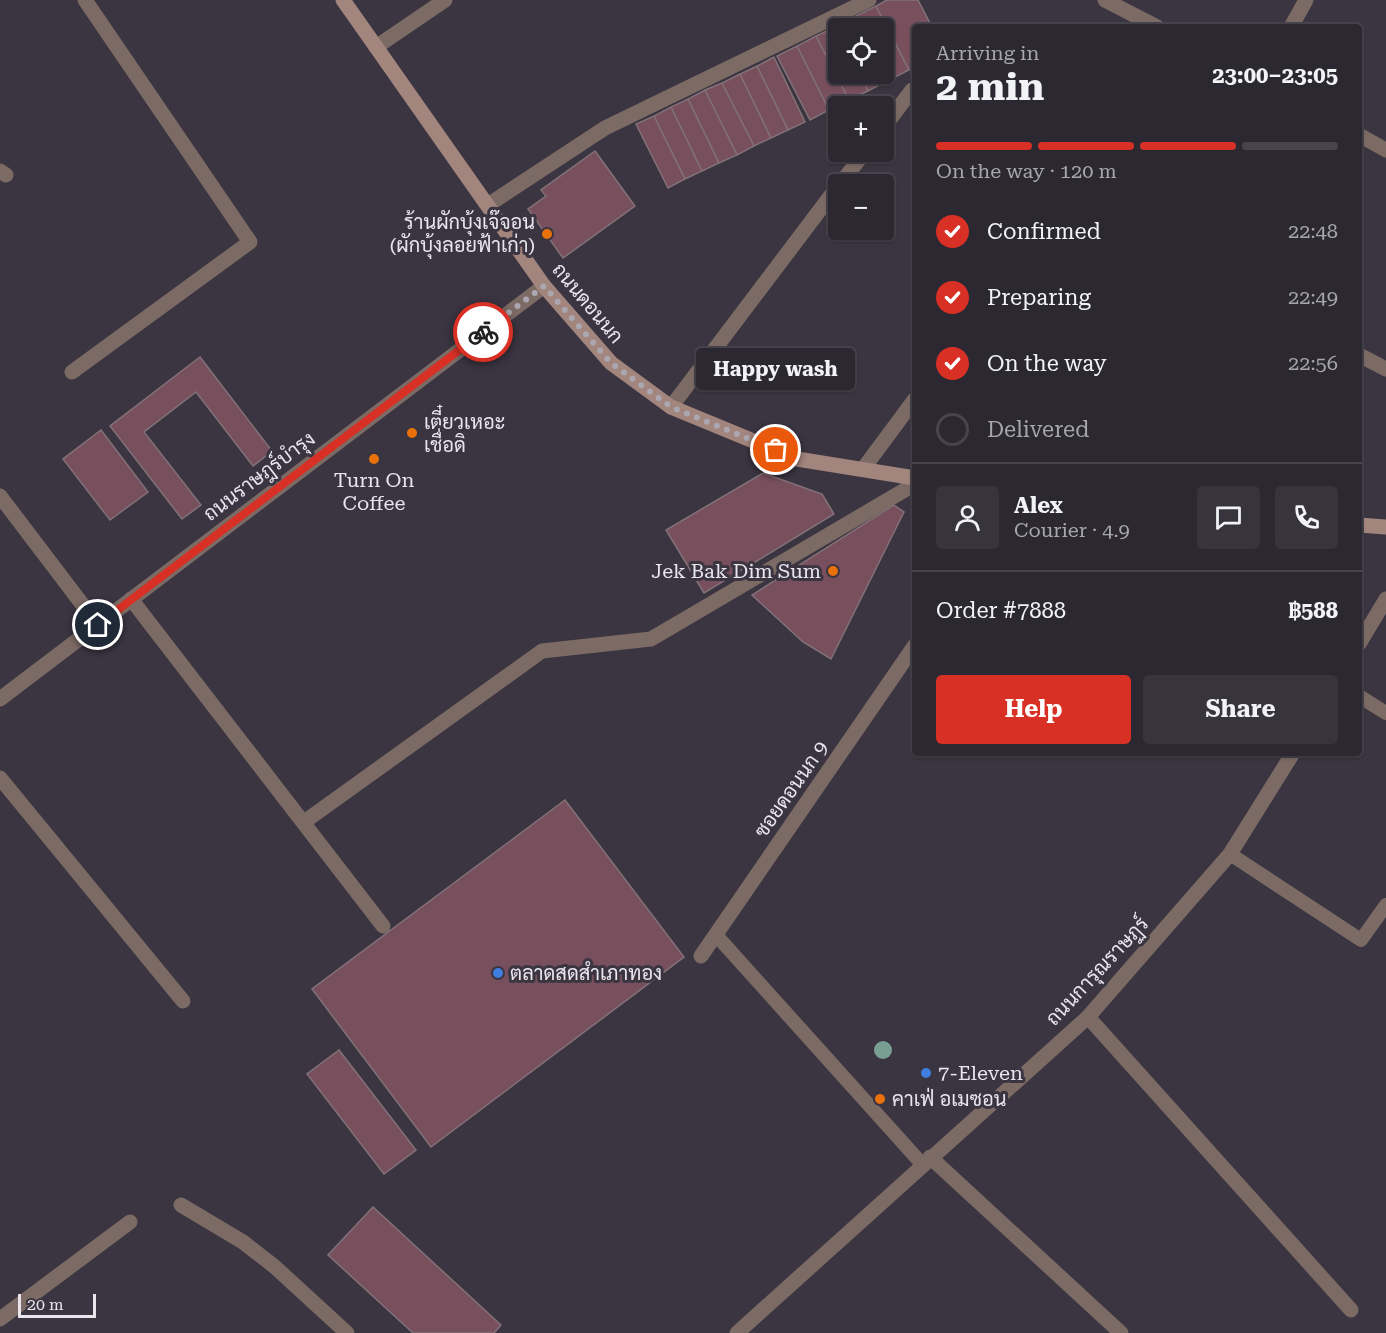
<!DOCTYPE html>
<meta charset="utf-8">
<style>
body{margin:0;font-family:"Roboto Serif",Sarabun,serif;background:#38343d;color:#f1f3f6;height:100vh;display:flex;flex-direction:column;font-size:22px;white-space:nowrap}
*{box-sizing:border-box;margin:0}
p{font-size:20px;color:#a6a6ab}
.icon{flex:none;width:33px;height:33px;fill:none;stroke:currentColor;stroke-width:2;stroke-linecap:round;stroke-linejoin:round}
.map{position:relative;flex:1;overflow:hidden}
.sheet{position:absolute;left:912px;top:24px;width:450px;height:732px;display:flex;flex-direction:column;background:#2c2831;border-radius:6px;box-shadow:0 2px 4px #0004,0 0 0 2px #48444d}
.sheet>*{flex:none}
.fabs{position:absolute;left:828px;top:18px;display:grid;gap:12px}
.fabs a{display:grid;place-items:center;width:66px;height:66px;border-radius:6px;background:#2c2831;box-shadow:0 2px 4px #0004,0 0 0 2px #48444d;font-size:30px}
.scale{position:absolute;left:18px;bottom:15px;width:78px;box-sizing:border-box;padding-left:6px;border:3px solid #e8e5ed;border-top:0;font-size:16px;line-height:21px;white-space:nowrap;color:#e8e5ed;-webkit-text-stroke:4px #3a3541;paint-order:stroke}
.pin{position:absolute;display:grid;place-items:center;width:51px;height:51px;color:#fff;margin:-26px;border:3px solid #fff;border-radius:50%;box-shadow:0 2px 6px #0007}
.courier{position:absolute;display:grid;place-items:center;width:60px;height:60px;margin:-30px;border:4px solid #d93025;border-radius:50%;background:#fff;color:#222;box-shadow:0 2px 8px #0007}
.bubble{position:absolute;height:42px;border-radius:6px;background:#2c2831;box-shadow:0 2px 4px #0004,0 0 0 2px #48444d;font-size:20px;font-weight:700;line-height:42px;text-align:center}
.headline em{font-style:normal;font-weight:700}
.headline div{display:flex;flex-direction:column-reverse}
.headline{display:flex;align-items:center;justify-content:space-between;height:102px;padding:0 24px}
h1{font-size:39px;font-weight:700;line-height:45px}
.bar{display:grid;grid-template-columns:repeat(4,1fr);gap:9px 6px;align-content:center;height:72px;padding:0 24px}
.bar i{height:8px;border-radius:4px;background:#48444d}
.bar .on{background:#d93025}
.bar p{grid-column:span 4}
.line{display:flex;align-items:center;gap:15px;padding:0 24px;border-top:2px solid #48444d}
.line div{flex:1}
.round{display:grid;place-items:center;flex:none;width:63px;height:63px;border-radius:6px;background:#38343d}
ol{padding:0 24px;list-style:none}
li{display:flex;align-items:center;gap:18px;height:66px}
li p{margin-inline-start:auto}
li .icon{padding:6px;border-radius:50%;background:#d93025;color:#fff;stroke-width:4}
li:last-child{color:#a6a6ab}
li i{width:33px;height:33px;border:3px solid #48444d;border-radius:50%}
.button{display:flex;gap:12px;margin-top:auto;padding:12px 24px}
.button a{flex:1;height:69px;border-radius:6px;background:#d93025;color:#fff;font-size:24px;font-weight:700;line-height:69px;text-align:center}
.button a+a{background:#38343d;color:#f1f3f6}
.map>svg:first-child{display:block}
.building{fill:#774f5d;stroke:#827277;stroke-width:1.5}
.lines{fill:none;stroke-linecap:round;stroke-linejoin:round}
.service{stroke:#7c6a64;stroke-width:14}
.minor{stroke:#7c6a64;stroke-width:15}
.tertiary{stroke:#7c6a64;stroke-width:15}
.secondary{stroke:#a2857c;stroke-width:15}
.tree{fill:#799f92}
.done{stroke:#aba7b1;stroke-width:6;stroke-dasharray:0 10.8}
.route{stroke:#d93025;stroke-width:8}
.food-dot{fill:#e8710a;stroke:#3a3541;stroke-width:2}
.shop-dot{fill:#3f7fe0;stroke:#3a3541;stroke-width:2}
.labels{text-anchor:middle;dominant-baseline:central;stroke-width:6;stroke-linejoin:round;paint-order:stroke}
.poi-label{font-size:20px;fill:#e8e5ed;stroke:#3a3541;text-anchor:start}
.street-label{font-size:20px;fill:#e8e5ed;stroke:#3a3541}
</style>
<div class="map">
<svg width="1386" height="1333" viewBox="0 0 1386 1333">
<rect width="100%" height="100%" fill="#3a3541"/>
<!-- building -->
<path class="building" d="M887,0H918L932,27H915V67L909,70L876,6Z
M876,6L909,70L887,81L883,74L884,28H860L854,17Z
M854,17L860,28H838V34L835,27Z
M835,27L838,34V74H859L868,91L849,100L816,36Z
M816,36L849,100L829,110L797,46Z
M797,46L829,110L810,120L777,56Z
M774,57L805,122L788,130L757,66Z
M757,66L788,130L771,138L740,74Z
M740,74L771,138L754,146L722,83Z
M859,74H883L887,81L868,91Z
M722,83L754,146L737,155L705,90Z
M705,90L737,155L719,163L688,99Z
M688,99L719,163L702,171L671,107Z
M671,107L702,171L685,179L654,116Z
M654,116L685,179L668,188L636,124Z
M595,151L635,206L563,258L528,209L546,196L541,190Z
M200,357L272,451L253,466L196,392L144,432L201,505L182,519L110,426Z
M101,430L148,492L110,520L63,459Z
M763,473L822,494L834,514L704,593L666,530Z
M894,505L904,512L831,659L803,642L752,595Z
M565,800L684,957L431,1147L312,989Z
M339,1050L416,1150L384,1174L307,1074Z
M373,1207L501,1325L494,1333H413L328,1255Z"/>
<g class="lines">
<!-- service -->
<path class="service" d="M1359,696L1386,713
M1230,854L1361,940L1386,905
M716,935L922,1164"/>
<!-- minor -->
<path class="minor" d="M1105,0L1157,27
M1291,27L1306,0
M376,47L445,0
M884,127L912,90
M1359,135L1386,150
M0,171L6,175
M840,184L865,152
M488,205L605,128L869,0
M1359,355L1386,369
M72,372L250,242L85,0
M671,407L838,186
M863,469L915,399
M0,496L98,625
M131,599L383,926
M0,778L183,1001
M304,822L542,651L651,639L915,484
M701,956L915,645
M1088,1017L1351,1310
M930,1157L1121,1333
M181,1205L243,1242L275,1267L347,1333
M0,1319L130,1222"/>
<!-- tertiary -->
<path class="tertiary" d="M1359,644L1386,599
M0,699L544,286
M737,1333L1088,1017L1230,854L1293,753"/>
<!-- secondary -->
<path class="secondary" d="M343,0L544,286L611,363L671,407L797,459L915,478
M1359,525L1386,527"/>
</g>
<!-- trees -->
<circle class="tree" cx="883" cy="1050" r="9"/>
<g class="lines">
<!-- done -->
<path class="done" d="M483,332L544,286L611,363L671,407L776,450"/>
<!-- route -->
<path class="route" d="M98,625L483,332"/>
</g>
<!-- markers -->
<g class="food-dot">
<circle cx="547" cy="234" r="6"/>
<circle cx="412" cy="433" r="6"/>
<circle cx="374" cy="459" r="6"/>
<circle cx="833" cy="571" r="6"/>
<circle cx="880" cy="1099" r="6"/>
</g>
<g class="shop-dot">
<circle cx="498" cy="973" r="6"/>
<circle cx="926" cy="1073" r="6"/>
</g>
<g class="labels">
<!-- poi labels -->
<g class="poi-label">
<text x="535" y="222" text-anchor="end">ร้านผักบุ้งเจ๊จอน<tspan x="535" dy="23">(ผักบุ้งลอยฟ้าเก่า)</tspan></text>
<text x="424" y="422">เตี๋ยวเหอะ<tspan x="424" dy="23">เชื่อดิ</tspan></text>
<text x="374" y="480" text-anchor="middle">Turn On<tspan x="374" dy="23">Coffee</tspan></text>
<text x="821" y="571" text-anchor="end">Jek Bak Dim Sum</text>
<text x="510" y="973">ตลาดสดสำเภาทอง</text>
<text x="938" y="1073">7-Eleven</text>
<text x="892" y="1099">คาเฟ่ อเมซอน</text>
</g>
<!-- street labels -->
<g class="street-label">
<text transform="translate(588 303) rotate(50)">ถนนดอนนก</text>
<text transform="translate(259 476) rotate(-37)">ถนนราษฎร์บำรุง</text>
<text transform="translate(791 789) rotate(-55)">ซอยดอนนก 9</text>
<text transform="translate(1097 971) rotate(-47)">ถนนการุณราษฏร์</text>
</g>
</g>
</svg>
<div class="fabs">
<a><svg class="icon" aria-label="locate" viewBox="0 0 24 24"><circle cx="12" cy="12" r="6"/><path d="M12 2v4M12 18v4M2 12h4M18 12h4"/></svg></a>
<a>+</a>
<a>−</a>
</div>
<div class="scale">20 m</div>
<div class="pin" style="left:776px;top:450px;background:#ea580c"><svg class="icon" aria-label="bag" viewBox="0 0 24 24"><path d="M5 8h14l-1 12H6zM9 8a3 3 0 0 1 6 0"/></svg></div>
<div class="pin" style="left:98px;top:625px;background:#1f2937"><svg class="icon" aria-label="home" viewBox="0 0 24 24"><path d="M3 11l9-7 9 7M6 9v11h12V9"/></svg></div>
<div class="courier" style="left:483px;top:332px"><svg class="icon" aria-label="bike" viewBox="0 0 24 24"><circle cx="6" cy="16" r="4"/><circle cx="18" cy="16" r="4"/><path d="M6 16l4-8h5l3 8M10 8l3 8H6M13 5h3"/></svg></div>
<div class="bubble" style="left:696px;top:348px;width:159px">Happy wash</div>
<section class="sheet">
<div class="headline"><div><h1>2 min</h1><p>Arriving in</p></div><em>23:00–23:05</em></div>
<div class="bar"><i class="on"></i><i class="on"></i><i class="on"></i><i></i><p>On the way · 120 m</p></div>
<ol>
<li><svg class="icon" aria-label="check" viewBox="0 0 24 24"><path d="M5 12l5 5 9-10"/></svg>Confirmed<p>22:48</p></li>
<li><svg class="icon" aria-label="check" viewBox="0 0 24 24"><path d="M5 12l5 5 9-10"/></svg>Preparing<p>22:49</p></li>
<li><svg class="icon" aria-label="check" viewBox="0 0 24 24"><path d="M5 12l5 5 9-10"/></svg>On the way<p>22:56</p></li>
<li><i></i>Delivered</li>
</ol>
<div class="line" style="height:108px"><a class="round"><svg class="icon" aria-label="person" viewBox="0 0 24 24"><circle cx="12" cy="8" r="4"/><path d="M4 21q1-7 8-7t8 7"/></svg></a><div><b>Alex</b><p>Courier · 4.9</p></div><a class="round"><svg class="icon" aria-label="chat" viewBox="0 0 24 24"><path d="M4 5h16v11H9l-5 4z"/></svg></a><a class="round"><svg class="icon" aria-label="phone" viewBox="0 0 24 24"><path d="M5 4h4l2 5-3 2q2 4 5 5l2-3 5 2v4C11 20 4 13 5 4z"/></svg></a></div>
<div class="line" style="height:78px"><div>Order #7888</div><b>฿588</b></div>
<div class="button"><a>Help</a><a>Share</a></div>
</section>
</div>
